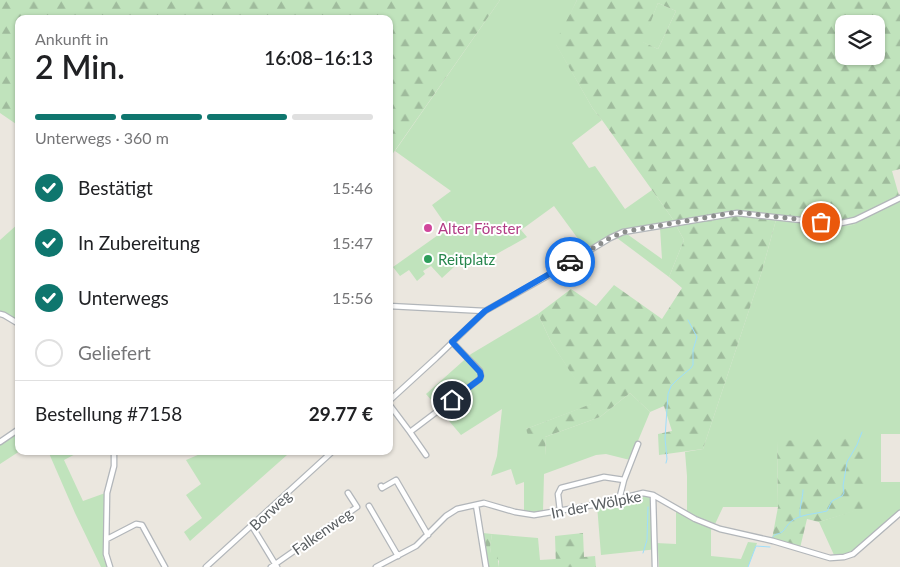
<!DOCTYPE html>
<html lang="de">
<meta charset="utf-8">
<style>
body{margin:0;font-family:Lato,sans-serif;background:#f2f2f2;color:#202124;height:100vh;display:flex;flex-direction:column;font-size:19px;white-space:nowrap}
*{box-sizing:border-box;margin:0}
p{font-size:16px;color:#757577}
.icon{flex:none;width:28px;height:28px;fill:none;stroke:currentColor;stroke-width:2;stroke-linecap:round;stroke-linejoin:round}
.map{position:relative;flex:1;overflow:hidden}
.drawer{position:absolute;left:15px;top:15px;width:378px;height:440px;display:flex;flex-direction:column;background:#fff;border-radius:10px;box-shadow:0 1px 4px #0004}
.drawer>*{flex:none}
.tools{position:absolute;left:835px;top:15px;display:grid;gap:10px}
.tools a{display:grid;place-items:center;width:50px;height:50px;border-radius:10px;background:#fff;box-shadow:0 1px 4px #0004;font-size:25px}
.pin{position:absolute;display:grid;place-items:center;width:42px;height:42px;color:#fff;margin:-21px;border:2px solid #fff;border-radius:50%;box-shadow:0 1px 5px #0007}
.courier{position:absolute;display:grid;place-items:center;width:50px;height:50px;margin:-25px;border:4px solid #1a73e8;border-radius:50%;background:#fff;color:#222;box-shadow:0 1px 6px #0007}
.headline em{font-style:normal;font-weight:600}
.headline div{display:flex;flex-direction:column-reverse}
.headline{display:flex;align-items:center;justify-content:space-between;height:85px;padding:0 20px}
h1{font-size:32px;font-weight:600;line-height:38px}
.bar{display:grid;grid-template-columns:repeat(4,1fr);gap:8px 5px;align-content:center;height:60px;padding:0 20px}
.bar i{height:6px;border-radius:4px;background:#e0e0e0}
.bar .active{background:#0f766e}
.bar p{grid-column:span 4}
.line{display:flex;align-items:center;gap:12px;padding:0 20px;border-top:1px solid #e0e0e0}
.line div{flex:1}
ol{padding:0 20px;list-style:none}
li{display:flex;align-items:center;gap:15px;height:55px}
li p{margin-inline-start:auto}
li .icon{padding:5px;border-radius:50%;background:#0f766e;color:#fff;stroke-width:4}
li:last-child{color:#757577}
li i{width:28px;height:28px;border:2px solid #e0e0e0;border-radius:50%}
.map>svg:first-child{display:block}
.green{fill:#c0e3bc;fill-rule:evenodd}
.forest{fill:url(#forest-firs);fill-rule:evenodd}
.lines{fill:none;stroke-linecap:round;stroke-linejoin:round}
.stream{stroke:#9edefc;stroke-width:1}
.minor-casing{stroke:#b2b6ba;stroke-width:7}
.minor{stroke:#fff;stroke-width:4.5}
.done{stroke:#8b8d8c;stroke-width:5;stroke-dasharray:0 9}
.route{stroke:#1a73e8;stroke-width:6}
.hotel-dot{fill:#d1479c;stroke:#fff;stroke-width:2}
.leisure-dot{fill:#2e9e5b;stroke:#fff;stroke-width:2}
.labels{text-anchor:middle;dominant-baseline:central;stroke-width:4;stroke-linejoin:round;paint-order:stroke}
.hotel-label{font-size:15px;fill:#b23c85;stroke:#fff;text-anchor:start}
.leisure-label{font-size:15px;fill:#27864d;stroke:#fff;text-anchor:start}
.street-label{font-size:15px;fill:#585d60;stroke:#fff}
</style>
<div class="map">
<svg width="900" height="567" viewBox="0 0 900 567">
<defs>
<pattern id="forest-firs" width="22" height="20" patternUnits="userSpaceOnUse" patternTransform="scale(1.25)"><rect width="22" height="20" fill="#c0e3bc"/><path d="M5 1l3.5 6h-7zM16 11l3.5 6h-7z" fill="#9fbb9c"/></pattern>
</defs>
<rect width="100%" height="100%" fill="#ebe7df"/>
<!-- green -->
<path class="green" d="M500,0H577L556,44L593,109L602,120L572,143L589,168L595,166L625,209L652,190L672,218L684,240L669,277L613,235L587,251L554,206L521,230L527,237L477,265L467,255L442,278L431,266L423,271L425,274L417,281L409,270L400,276L393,267L448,228L432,205L451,191L395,151ZM660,228L662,259L627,234L628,233Z
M658,3L676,11L658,49L642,42Z
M900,199V434H881V482H900V515L853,556L844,560L834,559V555L819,522L868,506L777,441L778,507H723L716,522L711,530V556L741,559L748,542L757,543L748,567H659L658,549L601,555L597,505L654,493L656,543L676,544V507L686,513L687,509V476L685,452L703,449L762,271L776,220L836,227L853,225Z
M19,223V325L0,315V240Z
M538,314L551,342L592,404L526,429L546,456L545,437L600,417L630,393L650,412L630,460L606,454L596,455L544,474L543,512L524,513V482L516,485L511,469L491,476L497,456L502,409L461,435L426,394L471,354Z
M19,431V451H20L0,464V443Z
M48,451H81L64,460L83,501L108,492L105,554L103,557L108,567H101L75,513Z
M199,451H287V455L190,541L184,532L202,518L186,495L201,484L186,460L200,454Z
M492,534L538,538L540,560L556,559V567H498L499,561L494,555L491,554L490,547Z"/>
<!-- forest -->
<path class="forest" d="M0,0H500L389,159V19H19V126L0,113Z
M577,0H900V169L892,171L900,199L853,225L836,227L776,220L762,271L703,449L659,455L658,434L672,431L664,406L650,412L630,393L600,417L545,437L546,456L536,460L526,429L591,404L551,342L538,314L571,289L596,306L614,285L662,319L682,288L669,277L684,240L672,218L602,120L593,109L555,43ZM658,3L676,11L658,49L643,42ZM844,24H876V56H844Z
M868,437V507L819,522L807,519L800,548L772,539L778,507L777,441Z
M483,533L492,534L490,547L491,553L498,555V567H483Z
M583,533L584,557L595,556L596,567H556L555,536Z"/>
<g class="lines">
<!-- stream -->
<path class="stream" d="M15,438L19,435
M666,463L667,459L665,438L668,394L671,386L678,379L691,368L693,365V350L697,337L688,320
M800,516C799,509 803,498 803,490
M772,538C775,533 777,535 782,532C785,530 787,524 793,520C803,514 815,514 827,511L832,501L842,496L844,493L843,486L847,462L857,445L862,432
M643,553L647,540L648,507
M748,567L756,546L770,547"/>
<defs>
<path id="minor" d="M389,306L485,311
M0,314L4,315L19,324
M389,401L436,358L485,311L544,278L610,238L623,232L737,213L837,224L855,220L900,198
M389,404L410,432L480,379L481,376L480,371L452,342
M410,432L426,455
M0,442L19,429
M381,486L382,488L396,480L428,535
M653,495L655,567
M619,500L624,480L638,444
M476,505L486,567
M369,506L398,556
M560,511L558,494L561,488L604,477L624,480
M252,526L277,567
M107,539L136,524L142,525L165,567
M110,567L106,554L107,493L114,466V451
M206,567L333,451
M271,567L357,507L348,493
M376,567L416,546L446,516L457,509L484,503L515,512L534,515L599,504L643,493L653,495L695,519L720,529L773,541L830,558L844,557L853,554L900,513"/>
</defs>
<!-- minor casing -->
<use href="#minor" class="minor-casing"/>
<!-- minor -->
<use href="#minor" class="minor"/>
</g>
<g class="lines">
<!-- done -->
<path class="done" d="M570,262L610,238L623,232L737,212L821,222"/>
<!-- route -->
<path class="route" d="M452,400L480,379L481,376L480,372L452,342L485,311L570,262"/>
</g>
<!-- markers -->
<circle class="hotel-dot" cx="428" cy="228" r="5"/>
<circle class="leisure-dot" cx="428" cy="259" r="5"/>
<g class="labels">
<!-- hotel labels -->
<g class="hotel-label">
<text x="438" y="228">Alter Förster</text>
</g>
<!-- leisure labels -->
<g class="leisure-label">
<text x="438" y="259">Reitplatz</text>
</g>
<!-- street labels -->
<g class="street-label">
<text transform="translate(596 504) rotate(-11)">In der Wölpke</text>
<text transform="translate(270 510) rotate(-43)">Borweg</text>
<text transform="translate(322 531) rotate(-35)">Falkenweg</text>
</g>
</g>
</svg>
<div class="tools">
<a><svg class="icon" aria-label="layers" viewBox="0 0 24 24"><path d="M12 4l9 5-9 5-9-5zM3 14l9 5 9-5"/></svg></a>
</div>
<div class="pin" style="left:821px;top:222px;background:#ea580c"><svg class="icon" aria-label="bag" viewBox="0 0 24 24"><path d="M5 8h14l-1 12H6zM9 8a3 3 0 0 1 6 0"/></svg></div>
<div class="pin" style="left:452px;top:400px;background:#1f2937"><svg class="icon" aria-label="home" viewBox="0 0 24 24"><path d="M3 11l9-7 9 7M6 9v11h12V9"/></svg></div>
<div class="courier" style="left:570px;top:262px"><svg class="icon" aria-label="car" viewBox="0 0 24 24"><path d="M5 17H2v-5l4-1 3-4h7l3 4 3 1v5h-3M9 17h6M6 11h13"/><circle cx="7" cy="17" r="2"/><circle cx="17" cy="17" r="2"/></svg></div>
<section class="drawer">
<div class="headline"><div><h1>2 Min.</h1><p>Ankunft in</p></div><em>16:08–16:13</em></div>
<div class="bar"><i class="active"></i><i class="active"></i><i class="active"></i><i></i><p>Unterwegs · 360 m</p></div>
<ol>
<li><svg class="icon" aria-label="check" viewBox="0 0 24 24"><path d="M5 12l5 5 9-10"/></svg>Bestätigt<p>15:46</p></li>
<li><svg class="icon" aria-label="check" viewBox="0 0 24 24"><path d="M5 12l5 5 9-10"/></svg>In Zubereitung<p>15:47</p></li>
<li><svg class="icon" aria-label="check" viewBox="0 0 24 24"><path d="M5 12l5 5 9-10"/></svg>Unterwegs<p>15:56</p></li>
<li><i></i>Geliefert</li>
</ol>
<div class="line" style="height:65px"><div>Bestellung #7158</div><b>29.77 €</b></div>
</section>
</div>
